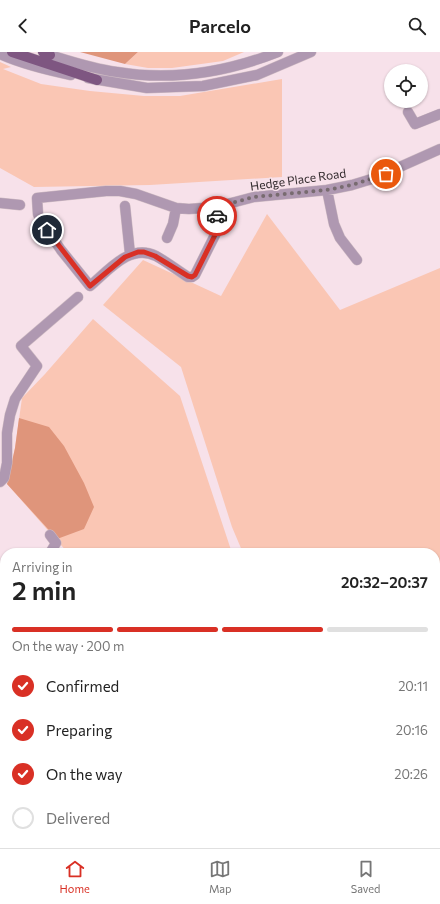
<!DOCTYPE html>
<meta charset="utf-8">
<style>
body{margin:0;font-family:Commissioner,sans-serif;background:#f6f6f6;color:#222;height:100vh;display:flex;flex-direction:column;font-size:15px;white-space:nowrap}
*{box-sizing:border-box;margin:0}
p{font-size:13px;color:#767676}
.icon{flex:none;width:22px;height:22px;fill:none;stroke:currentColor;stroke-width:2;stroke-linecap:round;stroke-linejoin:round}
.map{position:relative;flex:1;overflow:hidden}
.side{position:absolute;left:0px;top:496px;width:440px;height:300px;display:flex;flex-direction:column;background:#fff;border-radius:16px 16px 0 0;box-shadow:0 1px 3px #0004}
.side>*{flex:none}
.fabs{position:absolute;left:384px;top:12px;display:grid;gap:8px}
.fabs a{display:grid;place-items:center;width:44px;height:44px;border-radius:50%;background:#fff;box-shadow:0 1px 3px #0004;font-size:20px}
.pin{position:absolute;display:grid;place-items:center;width:34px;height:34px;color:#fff;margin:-17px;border:2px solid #fff;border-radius:50%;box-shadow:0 1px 4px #0007}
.courier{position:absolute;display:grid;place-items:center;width:40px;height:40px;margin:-20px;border:3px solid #d93025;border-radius:50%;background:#fff;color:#222;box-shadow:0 1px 5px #0007}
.overview em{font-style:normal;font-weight:600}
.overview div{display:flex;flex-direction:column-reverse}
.overview{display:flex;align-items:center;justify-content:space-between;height:68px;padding:0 12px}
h1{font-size:26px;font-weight:600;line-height:30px}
.bar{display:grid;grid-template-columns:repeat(4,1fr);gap:6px 4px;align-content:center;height:48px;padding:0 12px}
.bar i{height:5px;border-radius:3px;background:#e0e0e0}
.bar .selected{background:#d93025}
.bar p{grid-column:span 4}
ol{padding:0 12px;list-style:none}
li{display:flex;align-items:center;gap:12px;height:44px}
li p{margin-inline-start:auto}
li .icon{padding:4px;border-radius:50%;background:#d93025;color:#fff;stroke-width:4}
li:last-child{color:#767676}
li i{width:22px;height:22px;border:2px solid #e0e0e0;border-radius:50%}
header{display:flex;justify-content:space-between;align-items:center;height:52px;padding:0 12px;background:#fff;font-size:18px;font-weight:600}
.tabs{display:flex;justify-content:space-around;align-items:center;height:56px;border-top:1px solid #e0e0e0;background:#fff;font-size:11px;color:#767676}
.tabs a{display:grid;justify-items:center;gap:2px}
.tabs .selected{color:#d93025}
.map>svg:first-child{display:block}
.green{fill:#fac6b4}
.forest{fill:#df957b}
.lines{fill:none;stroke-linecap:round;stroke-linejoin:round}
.minor-casing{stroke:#d0bdc4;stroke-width:11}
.major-casing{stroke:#d0bdc4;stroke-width:11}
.minor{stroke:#af98b1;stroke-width:10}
.major{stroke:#7e5681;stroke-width:10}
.done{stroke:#786b70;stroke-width:4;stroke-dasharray:0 7.2}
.route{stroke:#d93025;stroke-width:5}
.labels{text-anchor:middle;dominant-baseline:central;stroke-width:3;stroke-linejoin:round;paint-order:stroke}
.street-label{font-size:12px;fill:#332b2e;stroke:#f7e1ea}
</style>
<header><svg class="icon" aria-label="back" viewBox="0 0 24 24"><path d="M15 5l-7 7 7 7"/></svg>Parcelo<svg class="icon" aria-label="search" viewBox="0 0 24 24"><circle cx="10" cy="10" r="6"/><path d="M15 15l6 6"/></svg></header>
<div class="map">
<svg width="440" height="796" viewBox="0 0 440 796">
<rect width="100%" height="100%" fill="#f7e1ea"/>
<!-- green -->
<path class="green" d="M138,0H244L223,9L172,16H148L125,12Z
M0,10L11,15L3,17L41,32L90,39L144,44H180L282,27V125L150,133L34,135L0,116Z
M267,162L340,258L440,216V527L435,529V501H243L232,475L181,315L103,253L143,208L221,244Z
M93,267L180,344L232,501H68L7,432L15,396L22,346L45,322Z"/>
<!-- forest -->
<path class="forest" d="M80,0H138L125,12Z
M19,366L49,375L64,394L84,431L94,455L84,477L57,487L7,432L15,396Z
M440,557V612L435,615V559Z
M130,791H171L161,796H132Z"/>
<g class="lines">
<defs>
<path id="minor" d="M45,0L50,3C72,10 94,17 117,20C171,29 227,20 278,0
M0,2C22,12 47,18 71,23
M88,26L147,36L203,34L257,23L311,0
M408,60L415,72L440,62
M327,138L334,172L340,186L357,208
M0,151L20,153
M125,154L130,202
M216,155L217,168L216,181L195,223L192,225H188C177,218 167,210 156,204C130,191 109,218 90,234L61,198L41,169L38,162L37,146L106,139H120L136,142L176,156L189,157L216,155L254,145L327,138L352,133L375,126L440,97
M167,186L173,172L176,156
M0,430L4,426L7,411V381L10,363L15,347L37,314L21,294L78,245
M50,483L56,491L50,501
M0,559L5,557
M0,639L5,642
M435,705L440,702
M0,748L5,752
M435,778H440
M320,791L322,796
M246,796L247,791
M388,796L395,791"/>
<path id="major" d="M12,0L97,28
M43,0L50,3
M435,541L440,539
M0,776L5,773
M0,787L5,784"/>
</defs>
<!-- minor casing -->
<use href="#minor" class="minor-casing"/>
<!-- major casing -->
<use href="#major" class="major-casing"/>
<!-- minor -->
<use href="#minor" class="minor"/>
<!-- major -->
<use href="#major" class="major"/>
</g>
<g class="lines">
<!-- done -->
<path class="done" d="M217,164L216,155L254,145L327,138L352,133L386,122"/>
<!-- route -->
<path class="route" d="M47,178L90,234L125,205L138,200H144L155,204L188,224L192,225L195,223L216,181L217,164"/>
</g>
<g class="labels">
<!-- street labels -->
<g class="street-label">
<text transform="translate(298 127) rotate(-8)">Hedge Place Road</text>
</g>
</g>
</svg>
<div class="fabs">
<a><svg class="icon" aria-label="locate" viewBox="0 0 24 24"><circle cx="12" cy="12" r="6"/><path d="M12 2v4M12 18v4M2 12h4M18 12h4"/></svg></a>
</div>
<div class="pin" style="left:386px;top:122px;background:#ea580c"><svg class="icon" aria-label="bag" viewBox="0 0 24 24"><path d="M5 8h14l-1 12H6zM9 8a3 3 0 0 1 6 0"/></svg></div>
<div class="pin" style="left:47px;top:178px;background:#1f2937"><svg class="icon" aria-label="home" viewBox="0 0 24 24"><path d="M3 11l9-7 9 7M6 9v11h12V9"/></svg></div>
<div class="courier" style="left:217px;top:164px"><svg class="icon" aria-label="car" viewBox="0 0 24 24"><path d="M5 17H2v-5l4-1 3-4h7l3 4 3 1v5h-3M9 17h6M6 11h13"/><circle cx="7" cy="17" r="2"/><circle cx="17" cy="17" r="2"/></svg></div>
<section class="side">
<div class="overview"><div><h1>2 min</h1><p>Arriving in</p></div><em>20:32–20:37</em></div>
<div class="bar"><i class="selected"></i><i class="selected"></i><i class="selected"></i><i></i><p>On the way · 200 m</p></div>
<ol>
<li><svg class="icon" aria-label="check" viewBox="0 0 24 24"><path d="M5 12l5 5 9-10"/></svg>Confirmed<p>20:11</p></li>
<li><svg class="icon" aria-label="check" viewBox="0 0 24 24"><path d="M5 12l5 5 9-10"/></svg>Preparing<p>20:16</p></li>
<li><svg class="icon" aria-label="check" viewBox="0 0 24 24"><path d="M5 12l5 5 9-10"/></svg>On the way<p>20:26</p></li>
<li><i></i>Delivered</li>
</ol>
</section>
</div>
<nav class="tabs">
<a class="selected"><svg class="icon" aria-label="home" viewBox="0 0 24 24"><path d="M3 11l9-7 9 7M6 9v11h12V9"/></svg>Home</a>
<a><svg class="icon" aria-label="map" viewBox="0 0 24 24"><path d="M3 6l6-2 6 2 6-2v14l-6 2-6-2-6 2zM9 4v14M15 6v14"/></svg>Map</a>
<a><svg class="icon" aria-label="saved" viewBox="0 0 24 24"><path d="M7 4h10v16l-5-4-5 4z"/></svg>Saved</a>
</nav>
